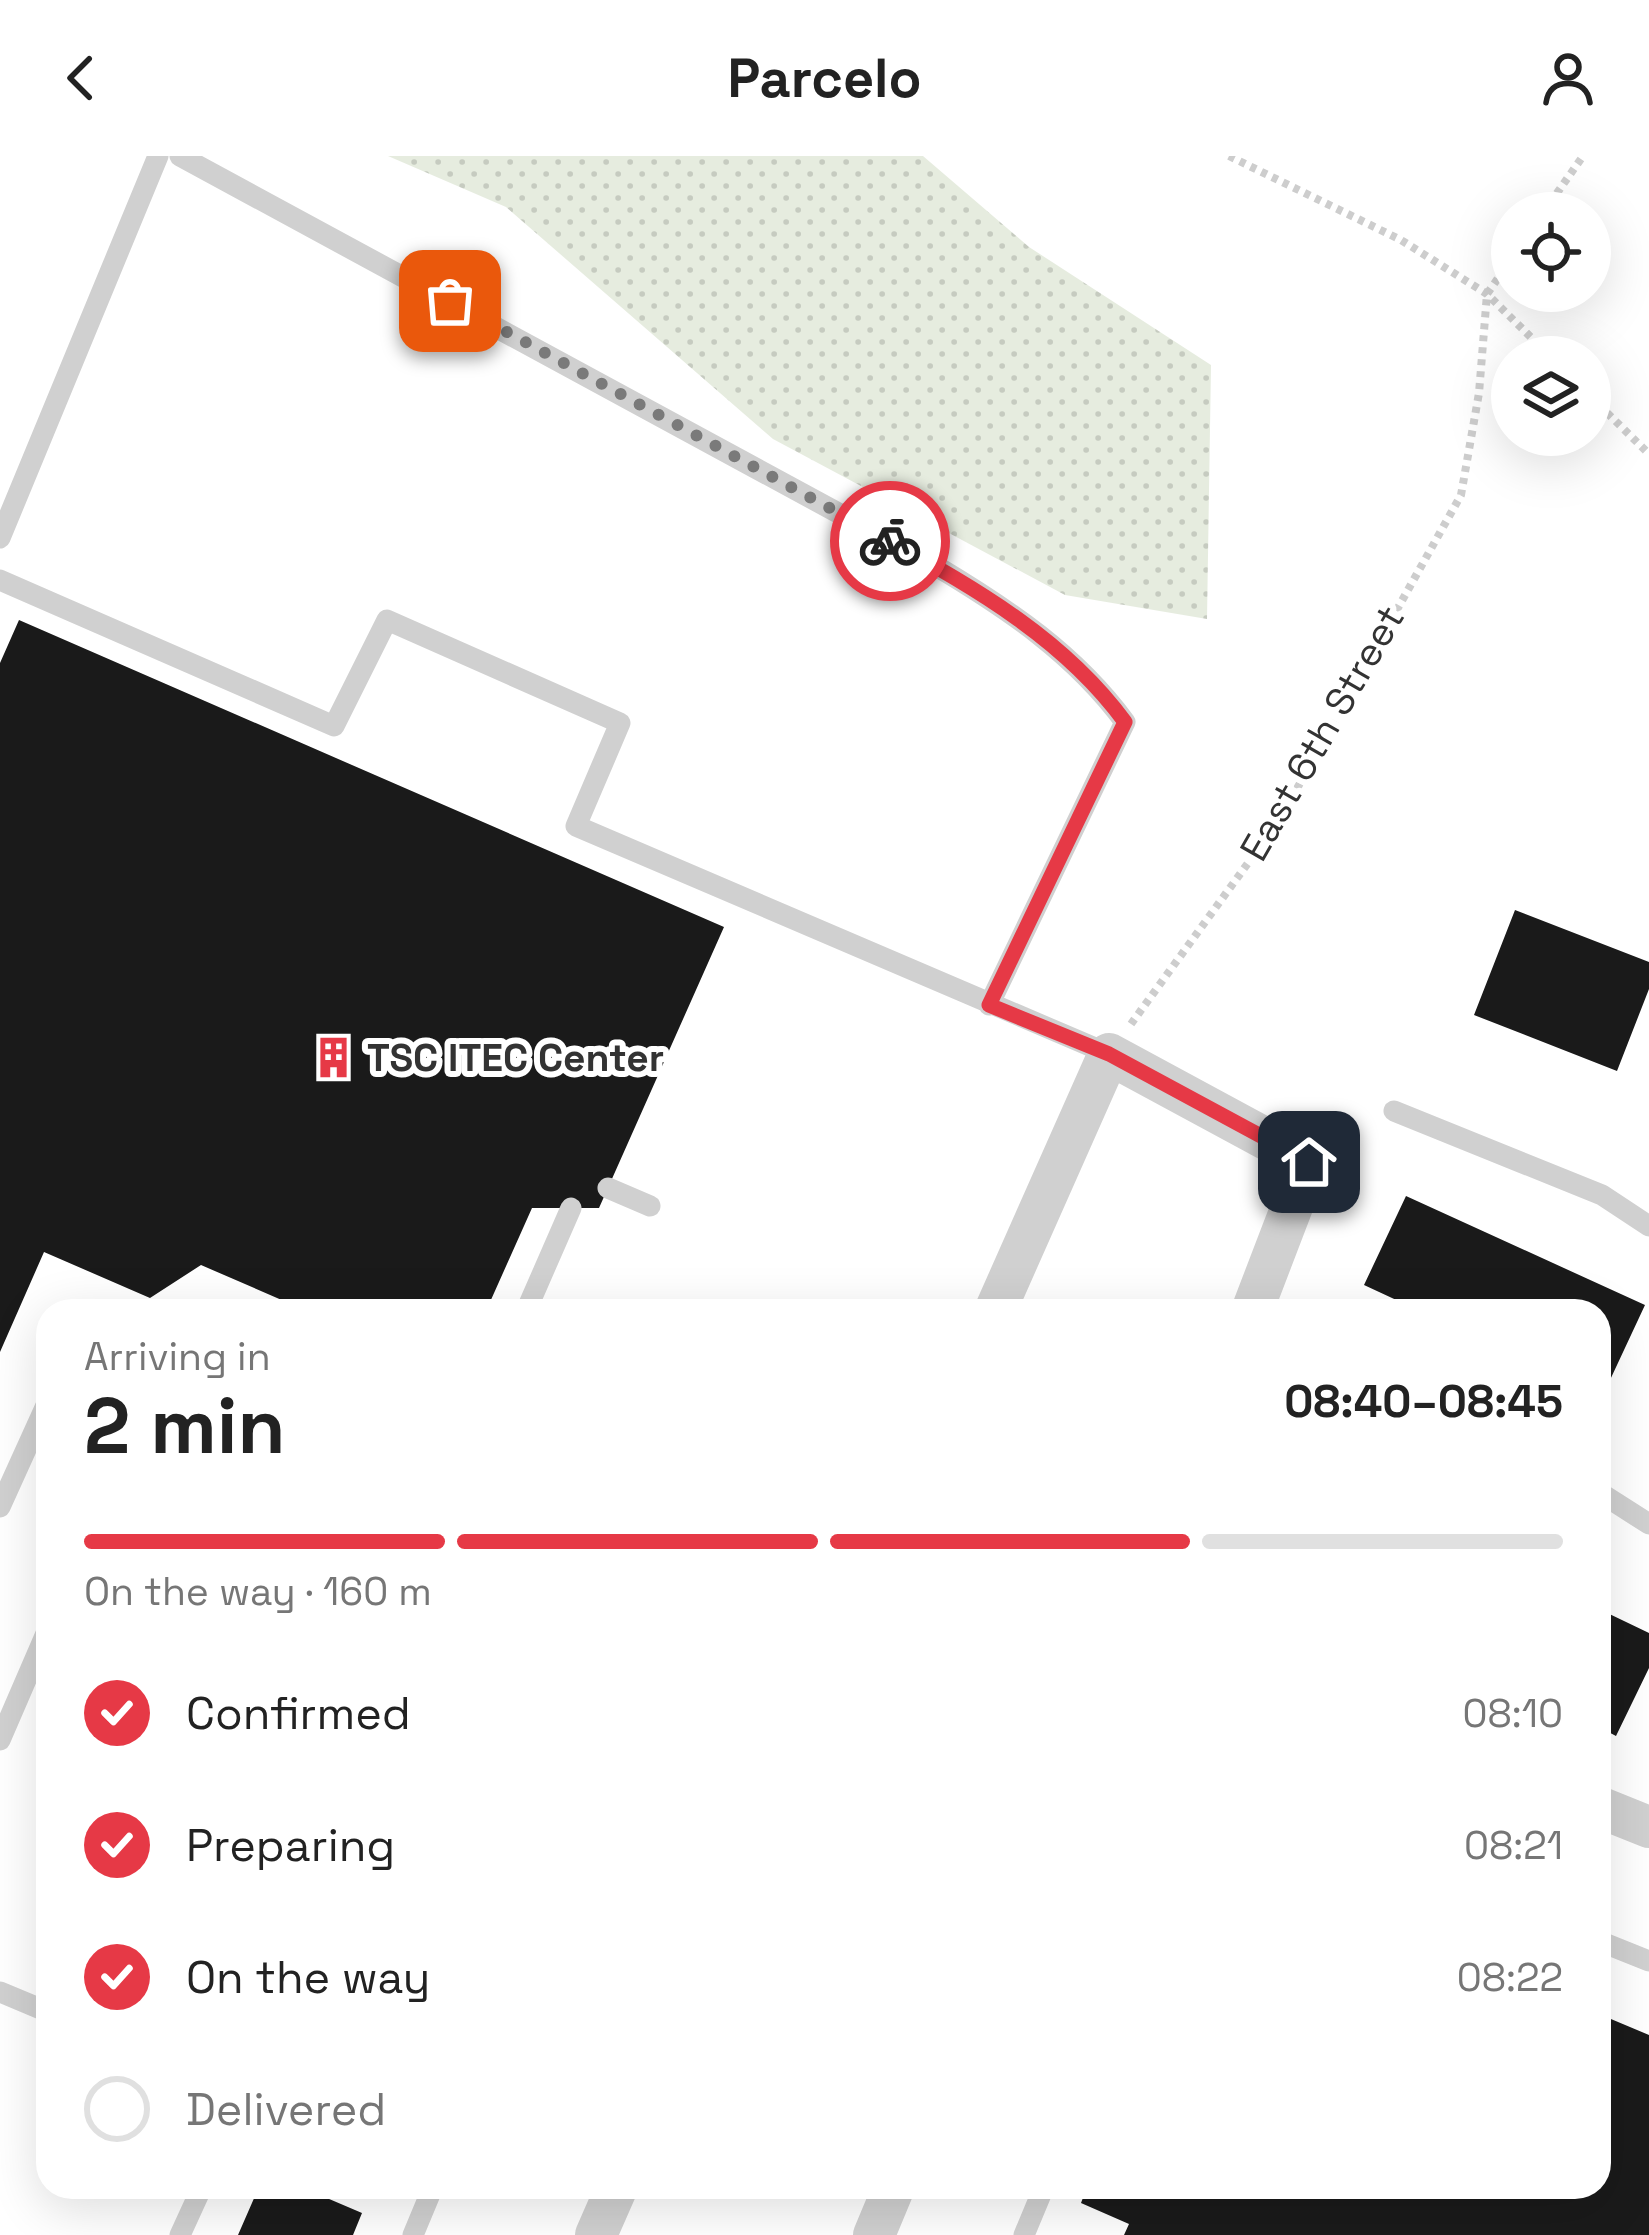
<!DOCTYPE html>
<meta charset="utf-8">
<style>
body{margin:0;font-family:"Space Grotesk",sans-serif;background:#f6f6f6;color:#222;height:100vh;display:flex;flex-direction:column;font-size:45px;white-space:nowrap}
*{box-sizing:border-box;margin:0}
p{font-size:39px;color:#767676}
.icon{flex:none;width:66px;height:66px;fill:none;stroke:currentColor;stroke-width:2;stroke-linecap:round;stroke-linejoin:round}
.map{position:relative;flex:1;overflow:hidden}
.drawer{position:absolute;left:36px;top:1143px;width:1575px;height:900px;display:flex;flex-direction:column;background:#fff;border-radius:36px;box-shadow:0 12px 48px #0002}
.drawer>*{flex:none}
.tools{position:absolute;left:1491px;top:36px;display:grid;gap:24px}
.tools a{display:grid;place-items:center;width:120px;height:120px;border-radius:50%;background:#fff;box-shadow:0 12px 48px #0002;font-size:60px}
.pin{position:absolute;display:grid;place-items:center;width:102px;height:102px;color:#fff;margin:-51px;border-radius:24px;box-shadow:0 6px 18px #0006}
.courier{position:absolute;display:grid;place-items:center;width:120px;height:120px;margin:-60px;border:9px solid #e63946;border-radius:50%;background:#fff;color:#222;box-shadow:0 3px 15px #0007}
.headline em{font-style:normal;font-weight:800}
.headline div{display:flex;flex-direction:column-reverse}
.headline{display:flex;align-items:center;justify-content:space-between;height:204px;padding:0 48px}
h1{font-size:78px;font-weight:800;line-height:90px}
.bar{display:grid;grid-template-columns:repeat(4,1fr);gap:18px 12px;align-content:center;height:144px;padding:0 48px}
.bar i{height:15px;border-radius:9px;background:#e0e0e0}
.bar .current{background:#e63946}
.bar p{grid-column:span 4}
ol{padding:0 48px;list-style:none}
li{display:flex;align-items:center;gap:36px;height:132px}
li p{margin-inline-start:auto}
li .icon{padding:12px;border-radius:50%;background:#e63946;color:#fff;stroke-width:4}
li:last-child{color:#767676}
li i{width:66px;height:66px;border:6px solid #e0e0e0;border-radius:50%}
header{display:flex;justify-content:space-between;align-items:center;height:156px;padding:0 48px;background:#fff;font-size:54px;font-weight:800}
.map>svg:first-child{display:block}
.grass{fill:url(#grass-dots)}
.building{fill:#1a1a1a}
.lines{fill:none;stroke-linecap:round;stroke-linejoin:round}
.path{stroke:#cdcdcd;stroke-width:8;stroke-dasharray:6 6;stroke-linecap:butt}
.service{stroke:#d0d0d0;stroke-width:21}
.minor{stroke:#d0d0d0;stroke-width:42}
.done{stroke:#7a7a7a;stroke-width:12;stroke-dasharray:0 21.6}
.route{stroke:#e63946;stroke-width:15}
.labels{text-anchor:middle;dominant-baseline:central;stroke-width:12;stroke-linejoin:round;paint-order:stroke}
.street-label{font-size:39px;fill:#333;stroke:#fff}
.poi-label{font-size:39px;font-weight:bold;fill:#333;stroke:#fff;text-anchor:start}
</style>
<header><svg class="icon" aria-label="back" viewBox="0 0 24 24"><path d="M15 5l-7 7 7 7"/></svg>Parcelo<svg class="icon" aria-label="person" viewBox="0 0 24 24"><circle cx="12" cy="8" r="4"/><path d="M4 21q1-7 8-7t8 7"/></svg></header>
<div class="map">
<svg width="1649" height="2079" viewBox="0 0 1649 2079">
<defs>
<pattern id="grass-dots" width="8" height="8" patternUnits="userSpaceOnUse" patternTransform="scale(3)"><rect width="8" height="8" fill="#e6ecdf"/><path d="M2 2h.1M6 6h.1" fill="none" stroke="#c6cbc0" stroke-width="1.8" stroke-linecap="round"/></pattern>
</defs>
<rect width="100%" height="100%" fill="#fff"/>
<!-- grass -->
<path class="grass" d="M388,0H923L1029,91L1211,209L1207,463L1065,439L773,283L506,51Z"/>
<!-- building -->
<path class="building" d="M19,464L724,771L599,1052H532L486,1155H307L201,1109L150,1142L44,1096L0,1196V507Z
M1515,754L1649,806V833L1617,915L1474,859Z
M1406,1040L1645,1149L1603,1239L1599,1155H1420L1364,1129Z
M1599,1453L1649,1477V1512L1616,1580L1599,1571Z
M1599,1858L1649,1879V2079H1124L1129,2068L1081,2047L1087,2031H1599Z
M259,2031H301L362,2057L353,2079H238Z"/>
<g class="lines">
<!-- path -->
<path class="path" d="M1229,0L1401,84L1487,138L1551,201
M1543,57L1583,0
M1590,240L1649,298
M1131,868L1280,663L1461,339L1479,237L1487,138L1512,102"/>
<!-- service -->
<path class="service" d="M180,0L936,410C1008,453 1075,498 1125,566L989,849
M0,382L158,0
M0,424L334,570L387,464L620,567L576,670L1109,898
M1394,955L1602,1039L1649,1070
M608,1032L650,1050
M526,1155L571,1052
M1599,1336L1649,1368
M0,1351L48,1245
M0,1584L48,1473
M1599,1785L1649,1805
M0,1836L48,1856
M180,2079L202,2031
M413,2079L433,2031
M1024,2079L1044,2031"/>
<!-- minor -->
<path class="minor" d="M995,1155L1109,898L1309,1006L1252,1155
M1599,1651L1649,1671
M596,2079L617,2031
M874,2079L894,2031"/>
</g>
<g class="lines">
<!-- done -->
<path class="done" d="M450,145L890,385"/>
<!-- route -->
<path class="route" d="M890,385C978,434 1065,484 1125,566L989,849L1109,898L1309,1006"/>
</g>
<!-- icons -->
<defs>
<symbol id="building-bare" viewBox="-9 -9 18 18"><path d="M-4-6H4V6H1V3H-1V6H-4ZM-2.5-4.3h1.7v1.8h-1.7ZM.8-4.3h1.7v1.8H.8ZM-2.5-1h1.7V.8h-1.7ZM.8-1h1.7V.8H.8Z" fill="#e63946" stroke="#fff" stroke-width="2.5" paint-order="stroke"/></symbol>
</defs>
<g fill-rule="evenodd">
<use href="#building-bare" x="304" y="872" width="59" height="59"/>
</g>
<g class="labels">
<!-- street labels -->
<g class="street-label">
<text transform="translate(1322 577) rotate(-60)">East 6th Street</text>
</g>
<!-- poi labels -->
<g class="poi-label">
<text x="367" y="901">TSC ITEC Center</text>
</g>
</g>
</svg>
<div class="tools">
<a><svg class="icon" aria-label="locate" viewBox="0 0 24 24"><circle cx="12" cy="12" r="6"/><path d="M12 2v4M12 18v4M2 12h4M18 12h4"/></svg></a>
<a><svg class="icon" aria-label="layers" viewBox="0 0 24 24"><path d="M12 4l9 5-9 5-9-5zM3 14l9 5 9-5"/></svg></a>
</div>
<div class="pin" style="left:450px;top:145px;background:#ea580c"><svg class="icon" aria-label="bag" viewBox="0 0 24 24"><path d="M5 8h14l-1 12H6zM9 8a3 3 0 0 1 6 0"/></svg></div>
<div class="pin" style="left:1309px;top:1006px;background:#1f2937"><svg class="icon" aria-label="home" viewBox="0 0 24 24"><path d="M3 11l9-7 9 7M6 9v11h12V9"/></svg></div>
<div class="courier" style="left:890px;top:385px"><svg class="icon" aria-label="bike" viewBox="0 0 24 24"><circle cx="6" cy="16" r="4"/><circle cx="18" cy="16" r="4"/><path d="M6 16l4-8h5l3 8M10 8l3 8H6M13 5h3"/></svg></div>
<section class="drawer">
<div class="headline"><div><h1>2 min</h1><p>Arriving in</p></div><em>08:40–08:45</em></div>
<div class="bar"><i class="current"></i><i class="current"></i><i class="current"></i><i></i><p>On the way · 160 m</p></div>
<ol>
<li><svg class="icon" aria-label="check" viewBox="0 0 24 24"><path d="M5 12l5 5 9-10"/></svg>Confirmed<p>08:10</p></li>
<li><svg class="icon" aria-label="check" viewBox="0 0 24 24"><path d="M5 12l5 5 9-10"/></svg>Preparing<p>08:21</p></li>
<li><svg class="icon" aria-label="check" viewBox="0 0 24 24"><path d="M5 12l5 5 9-10"/></svg>On the way<p>08:22</p></li>
<li><i></i>Delivered</li>
</ol>
</section>
</div>
